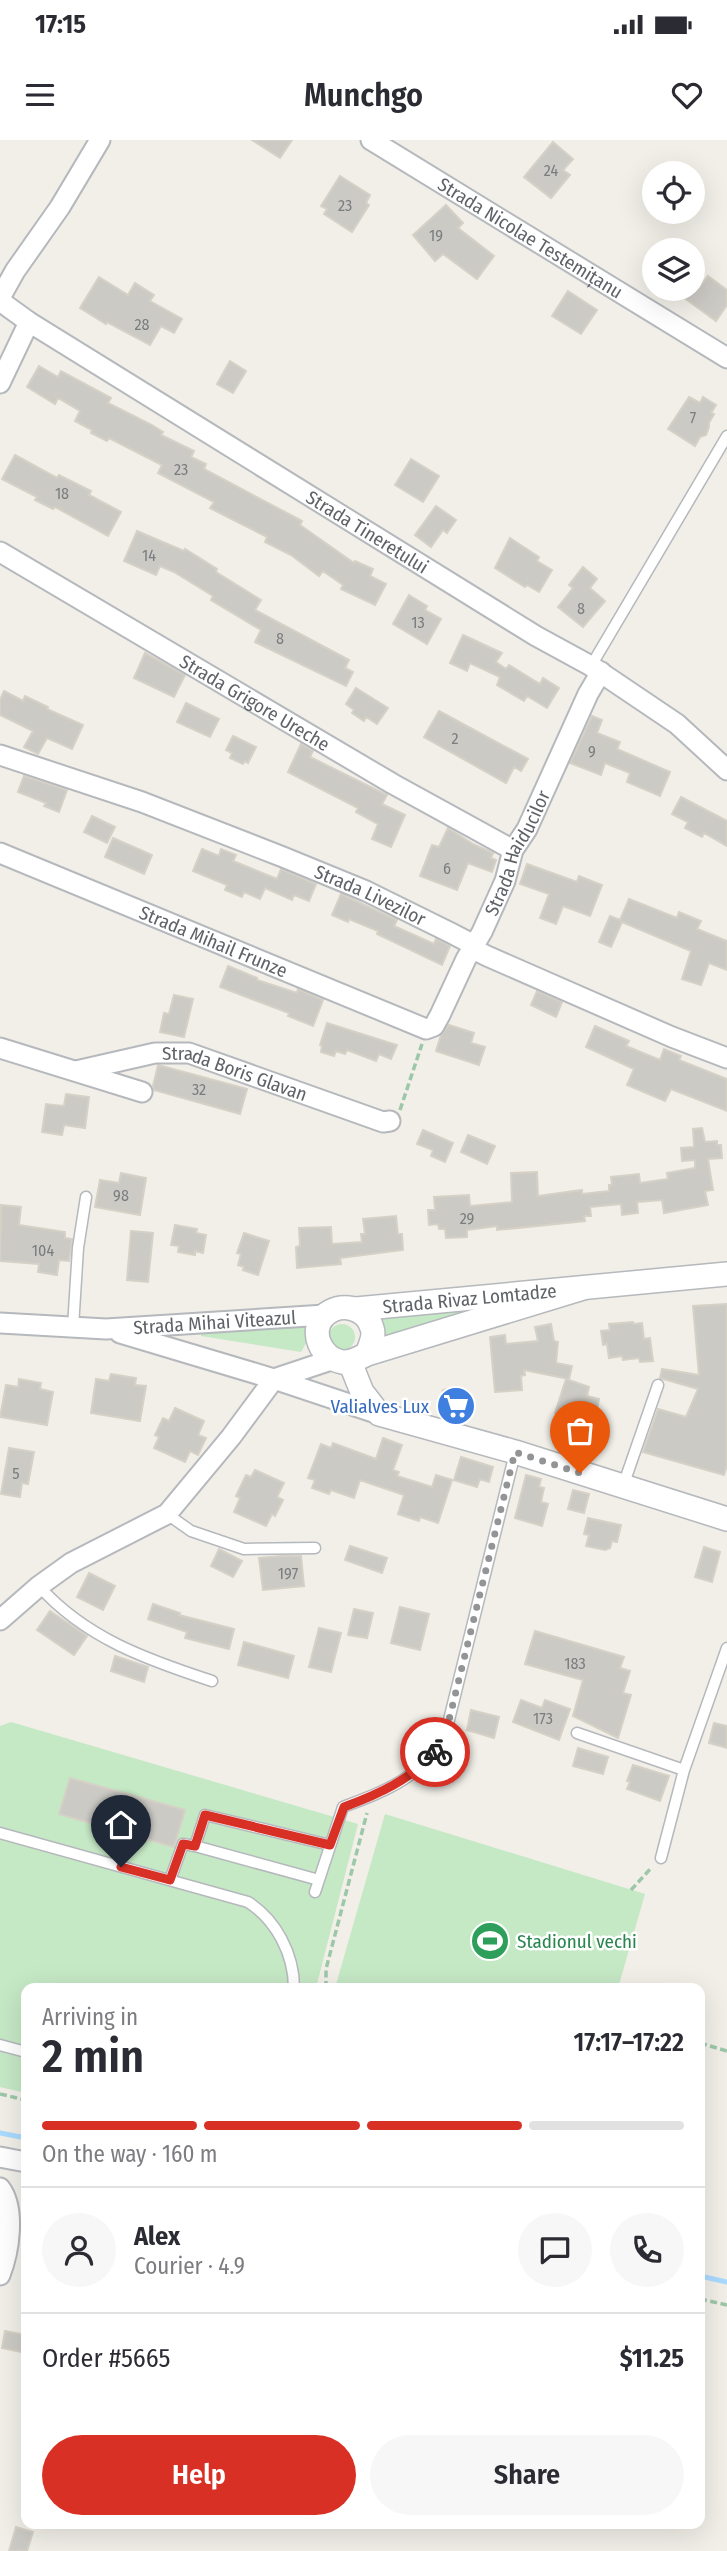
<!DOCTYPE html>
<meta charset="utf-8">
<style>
body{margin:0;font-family:"Fira Sans Condensed",sans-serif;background:#f7f7f7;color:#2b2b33;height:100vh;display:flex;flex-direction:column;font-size:26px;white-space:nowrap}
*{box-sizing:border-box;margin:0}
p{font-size:23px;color:#7c7c81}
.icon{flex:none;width:38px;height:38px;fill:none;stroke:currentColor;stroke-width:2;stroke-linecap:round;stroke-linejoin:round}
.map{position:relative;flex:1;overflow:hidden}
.drawer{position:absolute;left:21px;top:1843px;width:684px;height:546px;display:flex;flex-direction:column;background:#fff;border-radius:14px;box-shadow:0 7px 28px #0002}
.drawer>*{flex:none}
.controls{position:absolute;left:642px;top:21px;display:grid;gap:14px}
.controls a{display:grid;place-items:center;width:63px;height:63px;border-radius:50%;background:#fff;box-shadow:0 7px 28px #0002;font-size:35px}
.pin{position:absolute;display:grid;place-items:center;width:60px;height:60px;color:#fff;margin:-72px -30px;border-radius:50% 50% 50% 0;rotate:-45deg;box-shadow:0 0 7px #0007}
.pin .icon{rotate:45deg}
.courier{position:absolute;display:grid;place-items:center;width:70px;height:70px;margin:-35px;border:5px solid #d93025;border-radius:50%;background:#fff;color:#222;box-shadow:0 2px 9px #0007}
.overview em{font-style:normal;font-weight:600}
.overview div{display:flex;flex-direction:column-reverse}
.overview{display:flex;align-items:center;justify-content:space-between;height:119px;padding:0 21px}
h1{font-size:46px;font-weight:600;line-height:52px}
.bar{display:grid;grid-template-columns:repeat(4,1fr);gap:10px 7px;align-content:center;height:84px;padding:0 21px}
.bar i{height:9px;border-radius:5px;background:#e1e1e2}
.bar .active{background:#d93025}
.bar p{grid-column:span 4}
.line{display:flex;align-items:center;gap:18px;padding:0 21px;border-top:2px solid #e1e1e2}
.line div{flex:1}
.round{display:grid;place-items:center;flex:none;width:74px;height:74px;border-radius:37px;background:#f7f7f7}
.action{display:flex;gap:14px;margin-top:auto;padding:14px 21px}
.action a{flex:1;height:80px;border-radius:42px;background:#d93025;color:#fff;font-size:28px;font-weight:600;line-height:80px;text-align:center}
.action a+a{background:#f7f7f7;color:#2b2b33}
.status{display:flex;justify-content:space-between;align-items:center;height:49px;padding:0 35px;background:#fff;direction:ltr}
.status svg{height:19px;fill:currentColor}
header{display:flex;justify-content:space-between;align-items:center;height:91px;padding:0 21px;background:#fff;font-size:32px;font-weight:600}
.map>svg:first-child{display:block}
.green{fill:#c5e8c5}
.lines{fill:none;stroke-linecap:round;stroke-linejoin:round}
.stream{stroke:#aadaff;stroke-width:5}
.building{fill:#cccac5;stroke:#d6d1c6;stroke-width:2}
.service-casing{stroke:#b5b8bc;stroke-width:13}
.minor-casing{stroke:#b5b8bc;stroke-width:23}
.tertiary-casing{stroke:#b5b8bc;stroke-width:26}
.path{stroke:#9cc7a9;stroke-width:3.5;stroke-dasharray:7 3.5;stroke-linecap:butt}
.service{stroke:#fff;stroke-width:10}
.minor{stroke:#fff;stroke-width:19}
.tertiary{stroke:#fff;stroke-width:23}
.done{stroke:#929495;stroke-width:7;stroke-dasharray:0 12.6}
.route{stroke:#d93025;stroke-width:9}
.labels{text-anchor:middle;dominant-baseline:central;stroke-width:5;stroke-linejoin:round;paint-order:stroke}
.number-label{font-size:16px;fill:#7a7d7f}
.street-label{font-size:19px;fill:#5f6368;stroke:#fff}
.shop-label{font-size:19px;fill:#366cbe;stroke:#fff;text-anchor:end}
.leisure-label{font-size:19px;fill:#27864d;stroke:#fff;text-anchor:start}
</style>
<div class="status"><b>17:15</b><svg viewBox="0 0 49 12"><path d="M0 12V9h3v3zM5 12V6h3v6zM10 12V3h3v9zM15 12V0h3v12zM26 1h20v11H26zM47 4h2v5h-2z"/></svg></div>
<header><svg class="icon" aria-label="menu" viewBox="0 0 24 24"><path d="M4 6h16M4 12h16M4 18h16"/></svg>Munchgo<svg class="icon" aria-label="heart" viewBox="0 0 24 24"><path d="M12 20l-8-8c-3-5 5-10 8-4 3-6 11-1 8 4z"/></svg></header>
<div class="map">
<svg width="727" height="2411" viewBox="0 0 727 2411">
<rect width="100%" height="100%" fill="#f1efe8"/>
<!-- green -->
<path class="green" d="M508,1162L381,1200V1176Z
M329 1197a13 13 0 1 1 26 0a13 13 0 1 1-26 0Z
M304,1185L309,1198L301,1212L201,1196V1192Z
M11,1582L358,1684L316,1848H26V1953L0,1947V1586Z
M385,1674L645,1754L618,1848H335Z"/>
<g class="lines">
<!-- stream -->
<path class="stream" d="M0,1993L26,1998
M700,2136L727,2142"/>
</g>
<!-- building -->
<path class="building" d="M252,0H292L280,18Z
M553,2L573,19L563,30L570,35L551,58L524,37Z
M340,36L370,55L366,63L369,65L352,92L324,74L327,69L321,66Z
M446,65L463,83L458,88L494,116L477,139L443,114L435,121L413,95Z
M708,136L727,150V165L716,181L672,149H698Z
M99,137L128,155L135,143L154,155L150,161L182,179L174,193L161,186L150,205L107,182L106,184L80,168Z
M568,151L597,170L581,194L552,176Z
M230,221L246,231L233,253L217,244Z
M39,226L58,237L61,231L111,258L108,263L152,285L163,292L161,295L194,311L191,317L206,324L204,329L302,381L300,385L354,423L355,421L373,429L370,436L386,444L375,465L341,449L343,445L323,431L319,436L291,415L265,402L267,397L210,368L214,362L158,333L162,325L109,298L107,301L91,293L92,290L75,281L80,271L58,258L55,264L27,247Z
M689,257L700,263L703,257L716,265L711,273L714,274L709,283V287L706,295L700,297L695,306L668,289Z
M15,315L57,338L59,335L91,351L89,355L121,372L108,396L55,367L53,369L35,360L37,357L2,339Z
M411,319L439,336L423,362L395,345Z
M436,366L456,380L447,393L443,390L431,407L415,395Z
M137,391L184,411L185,409L217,429L216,432L261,460L255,470L349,520L345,528L353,532L346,546L255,502L261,490L211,460L213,456L174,432L160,426L156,435L124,421Z
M510,398L539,417L537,421L552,430L539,452L527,445L525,447L495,428Z
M583,427L597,439L590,448L605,461L583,487L558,467L573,448L569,445Z
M409,455L427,466L425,470L441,479L427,504L393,484Z
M463,495L502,513L496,522L506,529L509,525L540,544L543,538L559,548L547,568L527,556L524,561L497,545L500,537L470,523L467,531L450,523Z
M145,513L185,535L174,557L134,538Z
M356,548L388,568L377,584L366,577L364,581L352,573L354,570L346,564Z
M4,551L23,561L25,556L48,567L47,569L83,585L72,609L47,598L38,614L24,607L33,591L0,575V560Z
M186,563L219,579L210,597L177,582Z
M439,571L528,619L521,631L514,627L506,643L424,597Z
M592,576L602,580L597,593L620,602L617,609L670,632L660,656L627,642L630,633L605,623L601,635L570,623Z
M233,596L256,607L248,623L245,621L243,624L230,618L232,613L226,610Z
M301,604L313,611L310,617L387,655L382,664L405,675L391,707L372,699L378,684L356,672L358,668L288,632Z
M24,636L67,650L59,672L44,666L46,663L18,652Z
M681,657L727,681V706L704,693L702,697L685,688L688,682L672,674Z
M92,676L115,687L107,703L84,692Z
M448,688L473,704L493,713L491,718L496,720L492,732L468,723L457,750L420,736L432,705L439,707Z
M113,698L152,715L144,734L105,717Z
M202,709L219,716L221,709L236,715L233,721L277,739L281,729L316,744L309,761L294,755L292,760L265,748L260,759L244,752L242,757L225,750L227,745L193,731Z
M527,724L577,742L579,736L602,745L590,776L563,766L556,784L540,778L549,754L520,744Z
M341,754L397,780L394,786L434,804L436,799L450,806L442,825L377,794L378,791L349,779L348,782L332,775Z
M629,759L677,778L679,772L701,781L697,789L727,801V830L709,823L701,845L682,839L691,811L622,782L611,807L599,802L610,776L620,780Z
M228,826L257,838V840L297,853L298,849L323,860L313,886L288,876L289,873L220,847Z
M537,851L562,862L556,877L531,865Z
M174,855L193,859L184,897L160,892L164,873L169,874Z
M327,883L397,905L391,919L379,914L376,921L347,910L345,914L336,911L334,916L321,912L322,906L320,905Z
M449,885L474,893L471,903L485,907L479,925L436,911L441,895Z
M595,886L629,901L626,906L660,920L664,909L681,916L679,920L727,939V971L671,949L665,961L627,945L634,929L586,907Z
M158,925L247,949L240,974L154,950L153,946Z
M66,954L89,957L85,988L64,985L62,995L42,992L46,964L64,966Z
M702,988L705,1002L717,1001V1005H721L722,1018L708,1019L713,1050L705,1051L708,1065L664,1073L662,1060L637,1062L638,1073L622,1075L621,1064L590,1067L591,1076H584L585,1081L497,1090V1086L467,1090V1097L446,1098L445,1089H439L438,1084L429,1085L428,1070H435L434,1057L469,1055L470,1066L512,1062L511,1033L537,1032L538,1056L582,1050V1054L609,1051V1045H612L611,1037L639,1034L640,1043L668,1039L667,1033L695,1028V1020L682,1021L681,1008L694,1007L693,989Z
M423,990L453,1003L445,1022L431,1016L433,1010L417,1004Z
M468,995L495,1006L487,1024L461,1012Z
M121,1033L146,1038L140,1075L95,1067L100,1040L119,1043Z
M1,1065L21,1067L19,1085L65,1092V1098L72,1099L69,1121L59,1120L57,1135L38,1132L39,1124L0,1121Z
M396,1076L398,1094H402L403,1110L340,1118L341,1124L297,1128L296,1107L300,1106L299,1088L331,1087L332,1104L362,1102L361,1094H365L363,1079Z
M175,1085L197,1089L196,1093L206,1095L203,1113L195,1111V1115L178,1112L179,1106L171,1105Z
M131,1091L153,1093L148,1142L127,1140Z
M244,1093L269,1101L258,1135L243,1130L244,1127L238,1125L241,1114L237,1113Z
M727,1164V1325L724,1335L643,1312L658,1269L686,1277L698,1249L660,1238L662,1229L699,1235L693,1166Z
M633,1182L634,1184L642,1183L644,1199L650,1198L653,1221L640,1222L639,1218L623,1220L622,1216L609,1218L607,1204L603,1205L601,1191L610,1190L609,1184Z
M551,1184L554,1201L558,1202L556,1223L572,1226L569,1239L524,1230L525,1235L521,1236L522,1250L495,1252L490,1197L505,1195L506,1204L538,1201L535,1187Z
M111,1234L136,1238L135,1245L146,1246L140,1281L91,1273L96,1239L109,1241Z
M19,1239L41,1243L40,1249L53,1252L47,1285L0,1277L6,1245L18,1247Z
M566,1239L589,1247L587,1256L599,1259L597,1270L600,1271L594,1293L591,1292L590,1295L577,1292L579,1284L564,1280L565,1276L555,1273Z
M447,1249L464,1254L463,1257L468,1259L465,1269L459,1271L439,1264L443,1250Z
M175,1268L204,1281L198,1295L206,1298L198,1315L190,1311L185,1322L154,1308L159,1297L155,1295L163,1278L169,1281Z
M383,1298L402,1305L393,1330L399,1332L397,1336L432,1347L436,1335L452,1340L438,1383L420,1377L419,1381L398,1374L404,1355L360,1340L354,1358L331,1350L329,1354L312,1348L315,1340L308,1338L321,1304L331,1308L333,1303L376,1319Z
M9,1308L34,1312L28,1344L22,1343L20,1357L1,1354Z
M461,1317L493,1327L489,1342L480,1339L477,1347L454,1340Z
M255,1330L284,1343L277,1357L283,1360L275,1376L272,1374L266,1386L234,1372L240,1358L236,1356L246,1335L251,1337Z
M526,1335L541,1339L539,1347L544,1348L541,1362L548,1364L542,1386L515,1378Z
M573,1350L589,1354L584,1373L568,1369Z
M588,1378L621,1385L617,1402L612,1401L610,1408L605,1410L586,1406L589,1395L584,1394Z
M350,1406L387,1418L382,1433L345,1420Z
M704,1407L720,1412L712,1442L695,1437Z
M219,1409L242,1421L233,1437L211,1426Z
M281,1416H301L304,1446L263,1450L259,1418Z
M89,1433L115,1446L103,1470L77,1457Z
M153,1464L180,1473L179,1475L234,1489L229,1509L185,1498L187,1492L148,1479Z
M400,1467L429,1474L420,1510L391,1503Z
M354,1469L373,1473L367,1498L348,1495Z
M50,1471L87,1496L74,1515L37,1490Z
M319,1488L341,1493L331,1532L309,1527Z
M535,1491L624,1517L620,1528L630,1531L623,1553L631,1555L618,1598L573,1576L583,1540L525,1524Z
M244,1502L294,1516L288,1538L238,1525Z
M115,1516L148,1527L144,1542L111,1531Z
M521,1560L542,1568L545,1560L570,1569L559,1600L513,1582Z
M471,1570L499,1577L494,1598L467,1590Z
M714,1583L727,1586V1608L709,1603Z
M578,1608L608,1617L603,1634L573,1626Z
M633,1625L669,1636L660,1661L627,1649L630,1642L627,1641Z
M70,1638L185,1670L174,1707L59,1674Z
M5,2191L26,2195V2213L2,2208Z
M16,2387L33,2392L27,2411H9Z"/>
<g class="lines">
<defs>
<path id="service" d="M591,526L727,296
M73,1187L78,1108L86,1057
M623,1346L658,1245
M167,1374L191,1391L244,1409L315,1408
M39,1446C85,1498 148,1520 212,1541
M577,1593L684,1630
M0,1693L248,1762C276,1780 294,1814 294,1848
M195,1706L319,1740
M661,1718L684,1630L727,1508
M170,1740L183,1704L195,1706L205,1675L330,1705
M315,1752L343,1667C388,1650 423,1637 446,1592L515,1313
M0,1905L26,1912"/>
<g id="minor">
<path id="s1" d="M371,0L727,218"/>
<path d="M0,158L15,131L60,67L100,0"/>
<path id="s2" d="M0,161L29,182L536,496L591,526L677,584L727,630"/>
<path d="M0,243L29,182"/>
<path id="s3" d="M0,412L393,644L513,710"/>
<path id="s4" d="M0,615L142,662L283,717L366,751L451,793L474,805L479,812L487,816L672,897L727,918"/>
<path id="s5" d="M0,713L426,889L434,886L440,875L466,819L482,792L505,741L513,710L527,689L588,554L601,532"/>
<path d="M0,908L142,952"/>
<path id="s6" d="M76,931L155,913H189L383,982L390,981"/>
<path id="s7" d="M0,1183L106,1189L325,1175"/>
<path d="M120,1193L274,1239L379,1274"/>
<path d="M0,1480L39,1446L71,1423L167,1374L231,1297L274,1239L334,1219"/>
<path d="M0,2017L26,2022"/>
<path d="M0,2048C16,2069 9,2112 0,2135"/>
</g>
<g id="tertiary">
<path id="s8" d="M356,1169L727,1134"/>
<path d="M367,1214C370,1206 375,1196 372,1188C366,1167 340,1161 324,1176C309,1192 321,1218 342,1222C351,1223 359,1218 367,1214L583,1148"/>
<path d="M350,1222L362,1252L379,1274L515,1312L727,1379"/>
</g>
</defs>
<!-- service casing -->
<use href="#service" class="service-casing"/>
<!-- minor casing -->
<use href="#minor" class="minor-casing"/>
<!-- tertiary casing -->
<use href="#tertiary" class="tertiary-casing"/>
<!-- path -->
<path class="path" d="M400,970L422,904
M631,1750L652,1727
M326,1848V1829L367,1673
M700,1903L727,1911
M0,1954L26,1960
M700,2159L727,2165"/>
<!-- service -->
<use href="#service" class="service"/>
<!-- minor -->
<use href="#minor" class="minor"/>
<!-- tertiary -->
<use href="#tertiary" class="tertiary"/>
</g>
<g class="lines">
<!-- done -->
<path class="done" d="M435,1612L446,1592L515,1312L580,1333"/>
<!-- route -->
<path class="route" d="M121,1727L170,1740L183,1704L195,1706L205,1675L330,1705L344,1667C379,1654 410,1640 435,1612"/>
</g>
<!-- icons -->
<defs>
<symbol id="supermarket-disc" viewBox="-11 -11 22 22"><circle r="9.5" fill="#3f7fe0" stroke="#fff"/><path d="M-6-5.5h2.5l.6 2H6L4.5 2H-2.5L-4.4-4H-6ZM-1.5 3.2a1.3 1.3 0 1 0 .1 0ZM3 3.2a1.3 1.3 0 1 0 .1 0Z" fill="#fff"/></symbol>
<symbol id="stadium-disc" viewBox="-11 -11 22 22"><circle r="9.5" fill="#2e9e5b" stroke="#fff"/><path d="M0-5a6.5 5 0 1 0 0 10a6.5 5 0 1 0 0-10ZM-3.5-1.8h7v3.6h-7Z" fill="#fff"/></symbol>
</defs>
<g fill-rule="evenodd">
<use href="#supermarket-disc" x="434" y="1244" width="44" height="44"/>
<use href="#stadium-disc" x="468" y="1779" width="44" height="44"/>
</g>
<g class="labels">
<!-- number labels -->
<g class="number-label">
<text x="551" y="30">24</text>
<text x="345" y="65">23</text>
<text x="436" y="95">19</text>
<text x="142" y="184">28</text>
<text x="693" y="277">7</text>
<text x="181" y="329">23</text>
<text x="62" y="353">18</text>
<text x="149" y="415">14</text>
<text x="581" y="468">8</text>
<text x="418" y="482">13</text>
<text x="280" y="498">8</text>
<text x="455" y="598">2</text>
<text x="592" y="611">9</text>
<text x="447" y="728">6</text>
<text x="199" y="949">32</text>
<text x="121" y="1055">98</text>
<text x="467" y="1078">29</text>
<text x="43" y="1110">104</text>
<text x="16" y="1333">5</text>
<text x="288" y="1433">197</text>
<text x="575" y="1523">183</text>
<text x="543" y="1578">173</text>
</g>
<!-- street labels -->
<g class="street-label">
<text stroke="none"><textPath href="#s1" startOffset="187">Strada Nicolae Testemițanu</textPath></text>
<text stroke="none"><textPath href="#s2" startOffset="434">Strada Tineretului</textPath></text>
<text stroke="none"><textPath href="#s3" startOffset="296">Strada Grigore Ureche</textPath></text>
<text stroke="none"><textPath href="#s5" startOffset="662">Strada Haiducilor</textPath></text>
<text stroke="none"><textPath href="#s4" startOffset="396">Strada Livezilor</textPath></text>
<text stroke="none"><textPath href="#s5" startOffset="231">Strada Mihail Frunze</textPath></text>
<text stroke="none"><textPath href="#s6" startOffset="164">Strada Boris Glavan</textPath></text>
<text stroke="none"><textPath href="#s8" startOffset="114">Strada Rivaz Lomtadze</textPath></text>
<text stroke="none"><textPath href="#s7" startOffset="215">Strada Mihai Viteazul</textPath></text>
</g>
<!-- shop labels -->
<g class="shop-label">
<text x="429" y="1266">Valialves Lux</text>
</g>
<!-- leisure labels -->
<g class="leisure-label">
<text x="517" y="1801">Stadionul vechi</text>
</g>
</g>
</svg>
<div class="controls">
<a><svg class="icon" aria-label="locate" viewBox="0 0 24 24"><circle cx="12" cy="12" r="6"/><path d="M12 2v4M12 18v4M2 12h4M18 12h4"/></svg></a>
<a><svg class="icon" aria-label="layers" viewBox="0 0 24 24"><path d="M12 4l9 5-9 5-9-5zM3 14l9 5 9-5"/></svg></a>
</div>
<div class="pin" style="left:580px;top:1333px;background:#ea580c"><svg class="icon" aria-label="bag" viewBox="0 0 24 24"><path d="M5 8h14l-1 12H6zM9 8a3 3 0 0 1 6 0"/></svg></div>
<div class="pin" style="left:121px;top:1727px;background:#1f2937"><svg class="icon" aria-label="home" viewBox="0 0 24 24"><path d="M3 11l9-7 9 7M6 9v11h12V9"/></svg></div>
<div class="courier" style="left:435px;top:1612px"><svg class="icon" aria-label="bike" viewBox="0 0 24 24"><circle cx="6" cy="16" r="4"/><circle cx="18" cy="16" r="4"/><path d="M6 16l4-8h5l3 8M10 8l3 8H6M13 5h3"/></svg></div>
<section class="drawer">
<div class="overview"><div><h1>2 min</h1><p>Arriving in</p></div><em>17:17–17:22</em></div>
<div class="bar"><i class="active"></i><i class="active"></i><i class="active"></i><i></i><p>On the way · 160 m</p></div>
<div class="line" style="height:126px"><a class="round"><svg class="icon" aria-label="person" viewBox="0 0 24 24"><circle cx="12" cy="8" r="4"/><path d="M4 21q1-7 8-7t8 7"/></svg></a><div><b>Alex</b><p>Courier · 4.9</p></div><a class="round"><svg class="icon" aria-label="chat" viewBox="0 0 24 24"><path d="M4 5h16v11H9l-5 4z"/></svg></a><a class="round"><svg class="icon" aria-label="phone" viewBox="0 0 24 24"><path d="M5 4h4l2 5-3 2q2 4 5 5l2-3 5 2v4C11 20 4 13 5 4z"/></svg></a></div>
<div class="line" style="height:91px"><div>Order #5665</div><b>$11.25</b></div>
<div class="action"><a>Help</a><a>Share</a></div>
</section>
</div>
